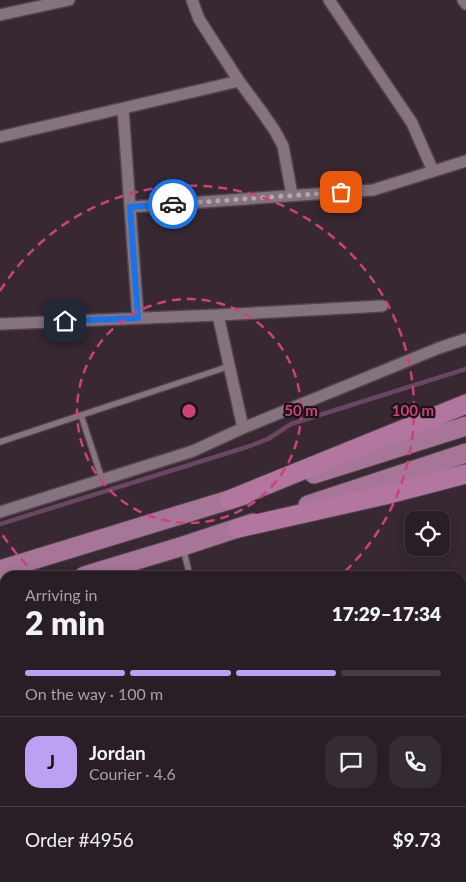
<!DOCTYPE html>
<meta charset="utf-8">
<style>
body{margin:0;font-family:Lato,sans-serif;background:#352b32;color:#f1f3f6;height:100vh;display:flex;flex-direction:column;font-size:19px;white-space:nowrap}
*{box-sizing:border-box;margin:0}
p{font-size:16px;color:#a5a2a7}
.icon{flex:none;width:28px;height:28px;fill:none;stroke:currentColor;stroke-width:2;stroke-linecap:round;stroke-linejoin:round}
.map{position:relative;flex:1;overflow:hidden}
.side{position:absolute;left:0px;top:571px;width:466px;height:311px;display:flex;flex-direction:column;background:#291e26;border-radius:15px 15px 0 0;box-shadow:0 2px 12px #0003,0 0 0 1px #453c43}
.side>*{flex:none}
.controls{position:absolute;left:405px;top:511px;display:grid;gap:10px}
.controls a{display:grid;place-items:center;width:45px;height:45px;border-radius:10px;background:#291e26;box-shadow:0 2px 12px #0003,0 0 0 1px #453c43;font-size:25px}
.pin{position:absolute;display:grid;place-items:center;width:42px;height:42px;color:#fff;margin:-21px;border-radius:10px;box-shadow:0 2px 8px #0006}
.courier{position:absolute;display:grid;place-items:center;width:50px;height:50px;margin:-25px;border:4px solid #1a73e8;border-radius:50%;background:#fff;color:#222;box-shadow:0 1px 6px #0007}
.head em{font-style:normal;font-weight:800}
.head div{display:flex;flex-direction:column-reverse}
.head{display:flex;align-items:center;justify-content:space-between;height:85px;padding:0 25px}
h1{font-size:32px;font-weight:800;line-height:38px}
.bar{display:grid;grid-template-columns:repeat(4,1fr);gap:8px 5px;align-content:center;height:60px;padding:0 25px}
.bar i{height:6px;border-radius:4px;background:#453c43}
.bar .selected{background:#bca0f2}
.bar p{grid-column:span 4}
.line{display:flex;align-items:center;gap:12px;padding:0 25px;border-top:1px solid #453c43}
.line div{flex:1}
.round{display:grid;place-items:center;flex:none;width:52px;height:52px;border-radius:15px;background:#352b32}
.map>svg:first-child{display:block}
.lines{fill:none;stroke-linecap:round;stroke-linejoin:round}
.stream{stroke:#6a4662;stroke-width:4.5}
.service-casing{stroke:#52454e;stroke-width:8}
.minor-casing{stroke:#52454e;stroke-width:14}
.primary-casing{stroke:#52454e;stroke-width:21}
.trunk-casing{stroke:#52454e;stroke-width:21}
.service{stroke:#85747f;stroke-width:5.5}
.minor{stroke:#85747f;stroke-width:11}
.primary{stroke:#a77598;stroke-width:19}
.trunk{stroke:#b276a0;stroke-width:19}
.done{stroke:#b2a7af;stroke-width:5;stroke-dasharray:0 9}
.route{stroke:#1a73e8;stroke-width:6}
.ring{fill:none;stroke:#cc4279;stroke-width:2.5;stroke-dasharray:9 6}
.centre{fill:#cc4279;stroke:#1a1318;stroke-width:2.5}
.ring-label{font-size:15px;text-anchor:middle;font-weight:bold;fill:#cc4279;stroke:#1a1318;stroke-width:4.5;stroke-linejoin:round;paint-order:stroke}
</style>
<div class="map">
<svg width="466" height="882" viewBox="0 0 466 882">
<rect width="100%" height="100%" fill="#372832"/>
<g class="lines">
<!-- stream -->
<path class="stream" d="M0,524L247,447L268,439L291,424L466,369"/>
<defs>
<path id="service" d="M81,415L102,479
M0,442L230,366
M183,548L190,576
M0,665L5,663
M0,858L5,856
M72,878L74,882
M254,878V882"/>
<path id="minor" d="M192,0L199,19L239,81L262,112L275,131L283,146L292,195
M329,0L412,123L433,171
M463,0L466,4
M0,15L69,0
M123,109L138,318
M0,137L239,81
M130,207L373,190L466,161
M218,315L243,428
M0,324L218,315L382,306
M0,512L193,451L243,428L439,348L466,339
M462,882L466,880"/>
<path id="primary" d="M314,474L466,426
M308,505L466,453
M0,570L245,495
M84,576L183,546L253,523
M0,602L5,600"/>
<path id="trunk" d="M229,500L466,404
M238,528L385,495L466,474"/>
</defs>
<!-- service casing -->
<use href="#service" class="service-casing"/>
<!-- minor casing -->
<use href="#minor" class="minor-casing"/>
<!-- primary casing -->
<use href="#primary" class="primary-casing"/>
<!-- trunk casing -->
<use href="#trunk" class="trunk-casing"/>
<!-- service -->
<use href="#service" class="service"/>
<!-- minor -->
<use href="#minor" class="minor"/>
<!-- primary -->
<use href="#primary" class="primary"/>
<!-- trunk -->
<use href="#trunk" class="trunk"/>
</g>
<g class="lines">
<!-- done -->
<path class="done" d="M173,204L341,192"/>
<!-- route -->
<path class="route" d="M65,321L138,318L130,207L173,204"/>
</g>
<!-- distance rings -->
<g class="ring">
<circle cx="189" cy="411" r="112"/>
<path d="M38 576A224 224 0 0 1 0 531M0 291A224 224 0 1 1 340 576"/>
</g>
<circle cx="189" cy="411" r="8" class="centre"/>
<g class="ring-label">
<text x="301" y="416">50 m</text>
<text x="413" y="416">100 m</text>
</g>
</svg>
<div class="controls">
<a><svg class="icon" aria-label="locate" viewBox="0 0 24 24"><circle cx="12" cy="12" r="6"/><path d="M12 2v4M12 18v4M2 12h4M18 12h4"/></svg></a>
</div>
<div class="pin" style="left:341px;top:192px;background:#ea580c"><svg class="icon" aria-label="bag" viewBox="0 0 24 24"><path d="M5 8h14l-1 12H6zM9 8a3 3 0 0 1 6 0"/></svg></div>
<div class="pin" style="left:65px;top:321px;background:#1f2937"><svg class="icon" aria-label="home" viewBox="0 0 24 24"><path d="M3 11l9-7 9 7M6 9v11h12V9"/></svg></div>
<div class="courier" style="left:173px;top:204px"><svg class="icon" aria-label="car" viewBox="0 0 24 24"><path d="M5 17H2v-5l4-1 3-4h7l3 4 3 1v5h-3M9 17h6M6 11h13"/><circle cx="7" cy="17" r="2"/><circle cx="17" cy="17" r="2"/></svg></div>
<section class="side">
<div class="head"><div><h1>2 min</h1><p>Arriving in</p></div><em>17:29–17:34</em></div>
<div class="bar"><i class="selected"></i><i class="selected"></i><i class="selected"></i><i></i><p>On the way · 100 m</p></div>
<div class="line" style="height:90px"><b class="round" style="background:#bca0f2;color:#111">J</b><div><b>Jordan</b><p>Courier · 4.6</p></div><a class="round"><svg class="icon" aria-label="chat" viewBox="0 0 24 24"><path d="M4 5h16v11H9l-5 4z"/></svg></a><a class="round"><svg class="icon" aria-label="phone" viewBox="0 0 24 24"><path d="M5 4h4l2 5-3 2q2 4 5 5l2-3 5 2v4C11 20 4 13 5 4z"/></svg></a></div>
<div class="line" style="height:65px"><div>Order #4956</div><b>$9.73</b></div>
</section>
</div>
